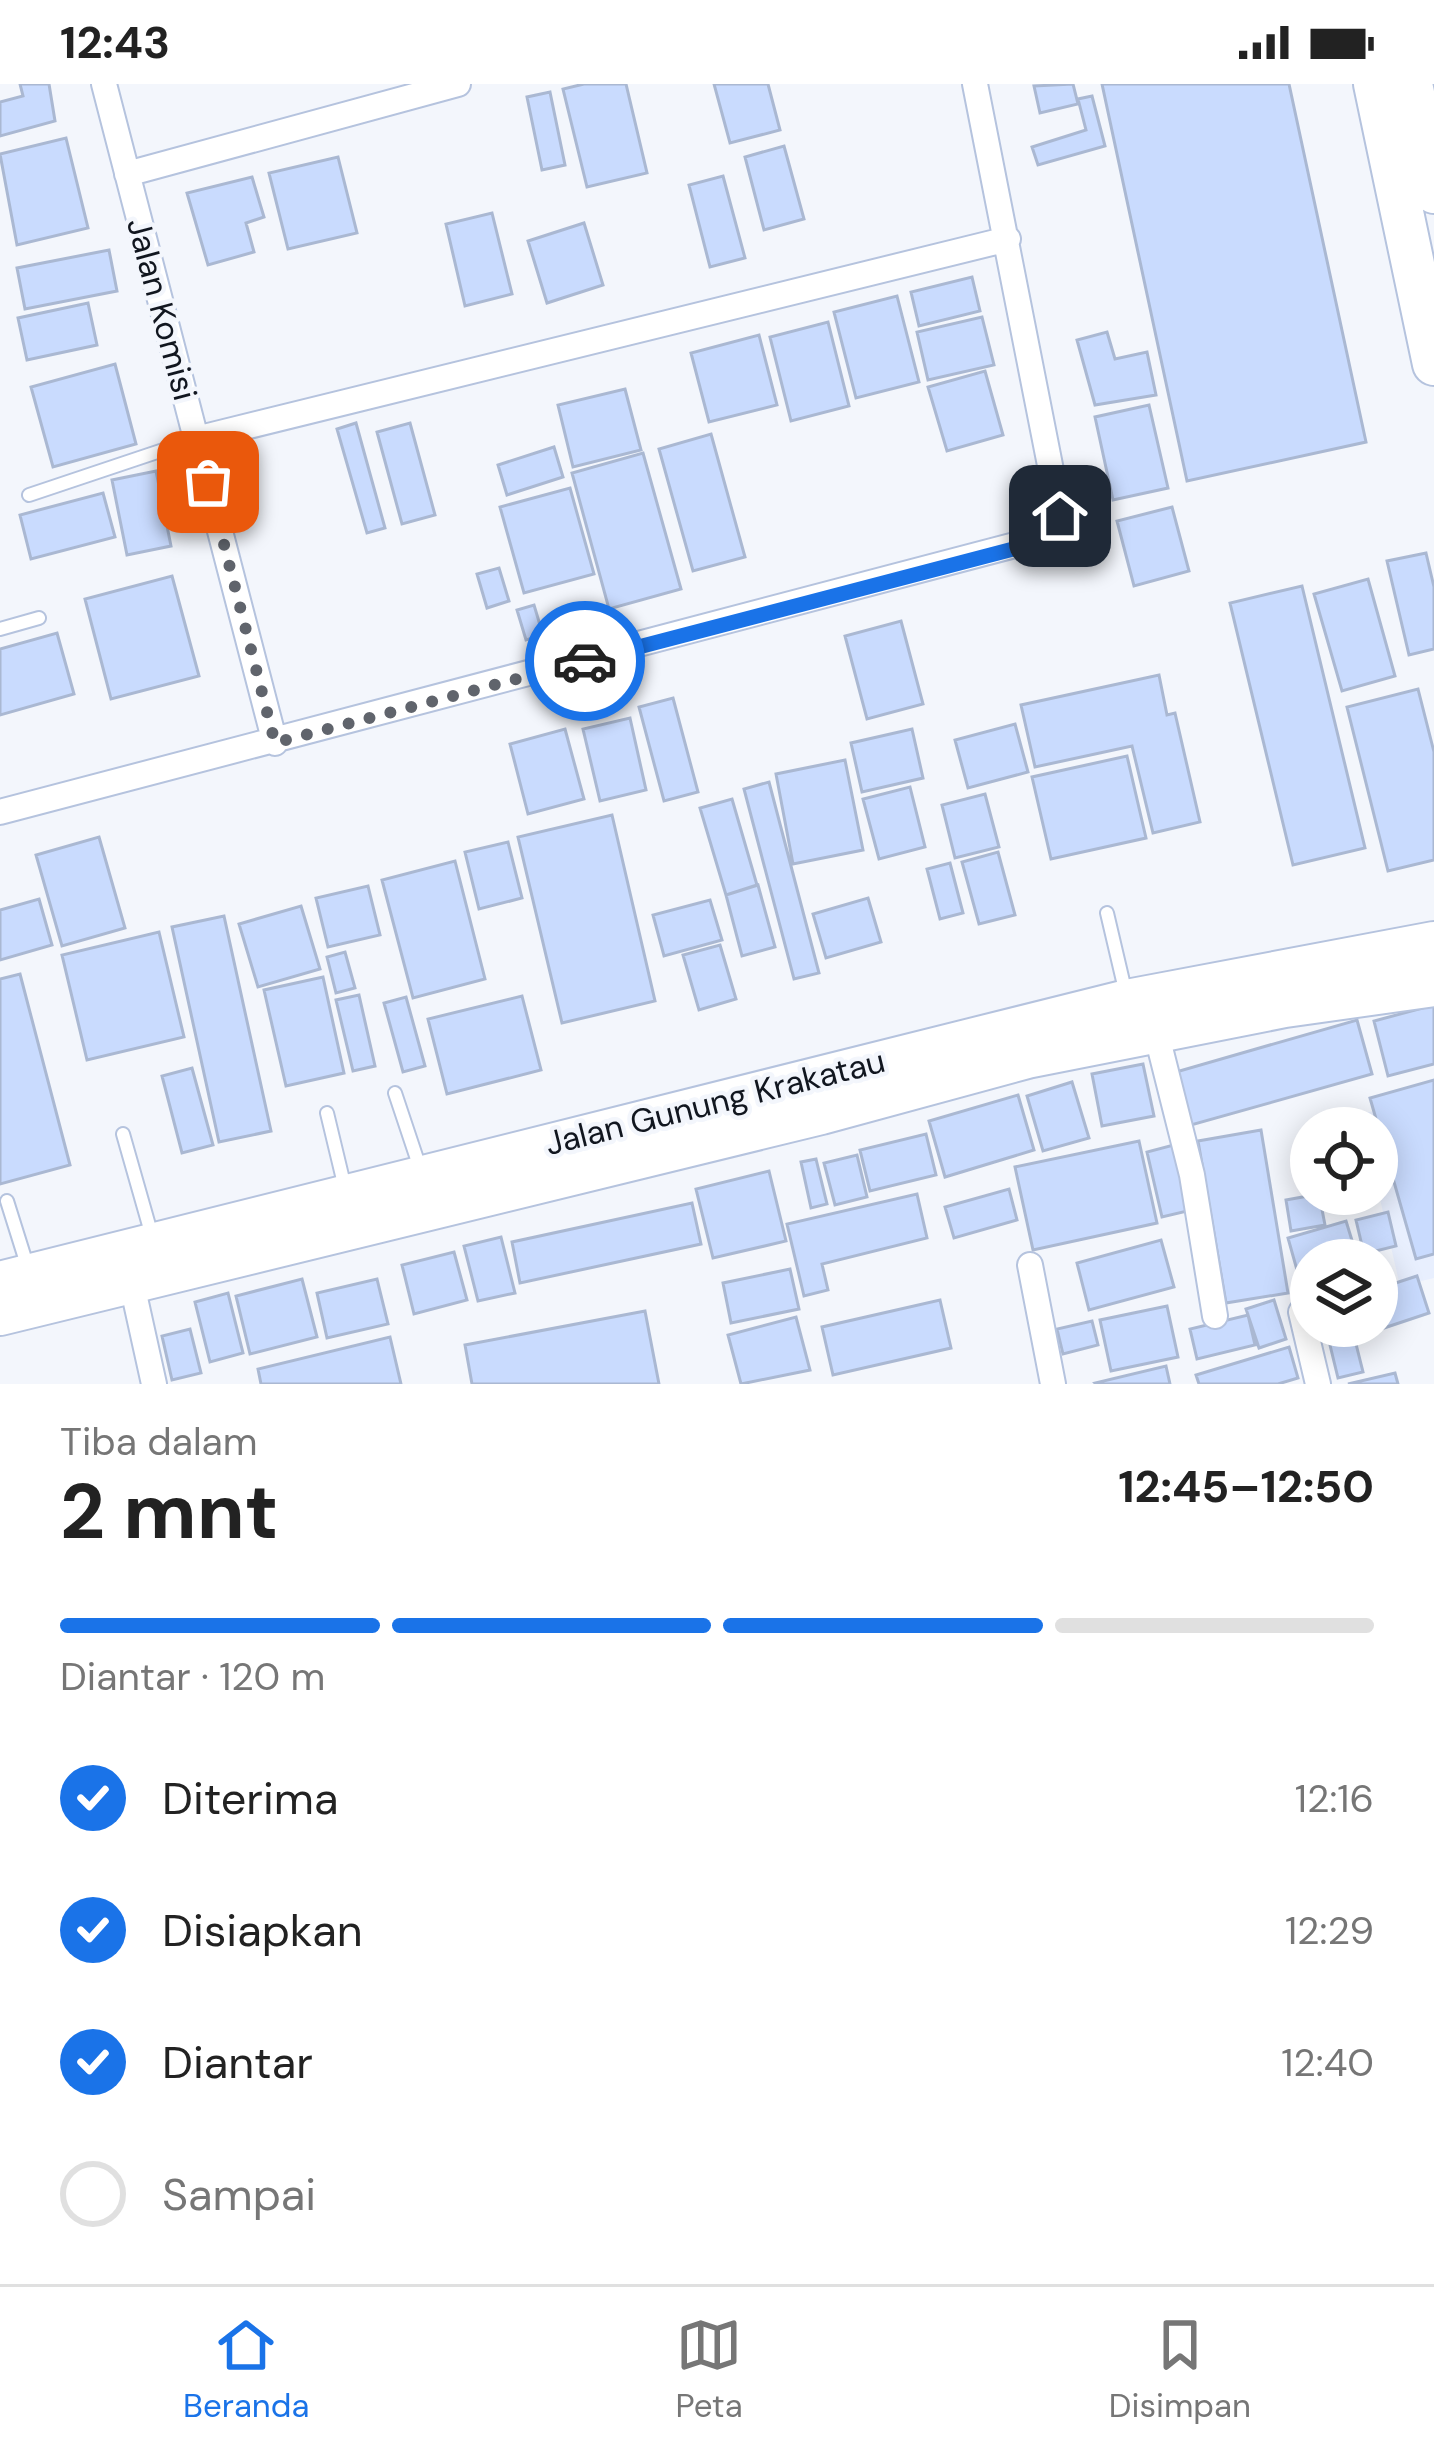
<!DOCTYPE html>
<html lang="id">
<meta charset="utf-8">
<style>
body{margin:0;font-family:"DM Sans",sans-serif;background:#f6f6f6;color:#222;height:100vh;display:flex;flex-direction:column;font-size:45px;white-space:nowrap}
*{box-sizing:border-box;margin:0}
p{font-size:39px;color:#767676}
.icon{flex:none;width:66px;height:66px;fill:none;stroke:currentColor;stroke-width:2;stroke-linecap:round;stroke-linejoin:round}
.map{position:relative;height:1300px;overflow:hidden}
.sheet{display:flex;flex-direction:column;background:#fff;flex:1}
.sheet>*{flex:none}
.fabs{position:absolute;left:1290px;top:1023px;display:grid;gap:24px}
.fabs a{display:grid;place-items:center;width:108px;height:108px;border-radius:50%;background:#fff;box-shadow:0 6px 30px #0003;font-size:60px}
.pin{position:absolute;display:grid;place-items:center;width:102px;height:102px;color:#fff;margin:-51px;border-radius:24px;box-shadow:0 6px 18px #0006}
.courier{position:absolute;display:grid;place-items:center;width:120px;height:120px;margin:-60px;border:9px solid #1a73e8;border-radius:50%;background:#fff;color:#222;box-shadow:0 3px 15px #0007}
.head em{font-style:normal;font-weight:700}
.head div{display:flex;flex-direction:column-reverse}
.head{display:flex;align-items:center;justify-content:space-between;height:204px;padding:0 60px}
h1{font-size:78px;font-weight:700;line-height:90px}
.bar{display:grid;grid-template-columns:repeat(4,1fr);gap:18px 12px;align-content:center;height:144px;padding:0 60px}
.bar i{height:15px;border-radius:9px;background:#e0e0e0}
.bar .current{background:#1a73e8}
.bar p{grid-column:span 4}
ol{padding:0 60px;list-style:none}
li{display:flex;align-items:center;gap:36px;height:132px}
li p{margin-inline-start:auto}
li .icon{padding:12px;border-radius:50%;background:#1a73e8;color:#fff;stroke-width:4}
li:last-child{color:#767676}
li i{width:66px;height:66px;border:6px solid #e0e0e0;border-radius:50%}
.status{display:flex;justify-content:space-between;align-items:center;height:84px;padding:0 60px;background:#fff;direction:ltr}
.status svg{height:33px;fill:currentColor}
.menu{display:flex;justify-content:space-around;align-items:center;height:168px;border-top:3px solid #e0e0e0;background:#fff;font-size:33px;color:#767676}
.menu a{display:grid;justify-items:center;gap:6px}
.menu .current{color:#1a73e8}
.map>svg:first-child{display:block}
.built{fill:#e8effe}
.building{fill:#c9dbfe;stroke:#aab8d2;stroke-width:3}
.lines{fill:none;stroke-linecap:round;stroke-linejoin:round}
.lane-casing{stroke:#b5c3de;stroke-width:16}
.street-casing{stroke:#b5c3de;stroke-width:28}
.highway-casing{stroke:#b5c3de;stroke-width:46}
.lane{stroke:#fff;stroke-width:12}
.street{stroke:#fff;stroke-width:24}
.highway{stroke:#fff;stroke-width:42}
.done{stroke:#60646c;stroke-width:12;stroke-dasharray:0 21.6}
.route{stroke:#1a73e8;stroke-width:15}
.labels{text-anchor:middle;dominant-baseline:central;stroke-width:9;stroke-linejoin:round;paint-order:stroke}
.street-label{font-size:33px;fill:#11161f;stroke:#f3f6fc}
</style>
<div class="status"><b>12:43</b><svg viewBox="0 0 49 12"><path d="M0 12V9h3v3zM5 12V6h3v6zM10 12V3h3v9zM15 12V0h3v12zM26 1h20v11H26zM47 4h2v5h-2z"/></svg></div>
<div class="map">
<svg width="1434" height="1300" viewBox="0 0 1434 1300">
<rect width="100%" height="100%" fill="#f3f6fc"/>
<!-- built -->
<path class="built" d="M1434,1014V1194L1400,1202L1377,1102V1044H1364L1360,1030Z"/>
<!-- building -->
<path class="building" d="M20,0H49L55,37L0,52V18L23,12Z
M584,0H626L647,89L587,103L563,5Z
M714,0H768L780,46L730,59Z
M1073,0L1078,20L1040,29L1034,2Z
M1102,0H1289L1366,358L1187,397Z
M550,8L565,81L542,86L527,13Z
M1092,12L1105,62L1038,81L1032,63L1086,46L1078,15Z
M66,54L88,144L17,161L0,70Z
M784,62L804,135L764,146L745,73Z
M338,73L357,149L288,165L269,89Z
M723,92L745,174L710,183L689,101Z
M252,93L264,133L246,139L254,168L208,181L187,109Z
M492,129L512,210L465,222L446,140Z
M584,139L603,201L547,219L528,157Z
M109,166L117,207L25,225L17,184Z
M972,193L980,227L919,242L911,208Z
M897,212L919,298L856,314L834,228Z
M88,219L97,261L27,276L18,234Z
M982,233L994,281L928,296L917,248Z
M828,238L849,322L791,337L770,253Z
M1107,248L1115,275L1147,268L1156,311L1095,321L1077,256Z
M759,251L777,321L709,338L691,269Z
M115,280L136,360L53,383L31,303Z
M985,287L1003,351L947,367L928,303Z
M625,305L641,366L573,383L558,321Z
M1149,321L1168,404L1113,416L1095,333Z
M356,339L385,444L367,449L337,345Z
M410,339L435,431L402,440L377,348Z
M711,350L745,473L693,487L659,365Z
M554,363L563,393L507,411L498,381Z
M643,369L681,505L609,525L572,389Z
M156,387L171,462L127,471L112,396Z
M570,404L594,490L524,509L500,423Z
M103,409L115,453L31,475L20,431Z
M1172,423L1189,487L1134,502L1117,437Z
M1426,469L1434,503V565L1409,571L1387,477Z
M499,484L509,517L487,524L477,490Z
M172,492L199,592L111,615L85,515Z
M1368,495L1395,592L1342,607L1314,510Z
M1302,502L1365,764L1293,781L1230,519Z
M534,521L543,551L526,556L517,526Z
M901,537L923,620L867,635L845,552Z
M57,549L74,610L0,631V565Z
M1159,591L1167,631L1175,629L1200,738L1153,749L1132,662L1035,683L1021,621Z
M1418,605L1434,668V776L1388,787L1347,623Z
M673,614L698,708L664,717L639,623Z
M630,634L646,706L600,717L583,645Z
M1015,640L1028,688L968,704L955,656Z
M565,645L584,715L528,730L510,660Z
M912,645L923,694L862,708L851,659Z
M1127,672L1146,754L1051,775L1032,693Z
M845,676L863,766L793,780L776,690Z
M769,698L819,889L794,895L744,705Z
M910,703L925,763L879,775L863,715Z
M985,710L999,763L955,774L942,721Z
M732,715L757,801L726,811L700,724Z
M612,731L655,917L562,939L518,753Z
M99,753L125,844L62,862L36,771Z
M508,758L522,814L479,825L465,768Z
M998,768L1015,831L979,840L962,778Z
M455,777L485,895L413,914L382,796Z
M950,779L963,829L940,835L927,785Z
M758,801L775,863L742,872L726,811Z
M368,802L380,851L328,863L316,814Z
M868,814L881,858L826,874L813,830Z
M39,815L52,861L0,876V826Z
M710,816L722,856L664,872L653,831Z
M301,822L320,885L258,903L239,840Z
M224,832L271,1047L219,1058L172,843Z
M159,848L184,953L87,976L62,871Z
M720,861L736,915L699,926L683,871Z
M345,868L355,904L336,909L327,873Z
M20,890L70,1081L0,1100V895Z
M323,893L344,989L286,1002L264,906Z
M359,911L375,982L353,987L336,916Z
M522,912L541,986L447,1010L428,935Z
M406,913L425,982L403,988L384,919Z
M1434,921V980L1388,992L1374,937Z
M1357,936L1372,990L1184,1043L1169,990Z
M1143,980L1154,1032L1102,1042L1092,990Z
M192,984L213,1061L182,1069L162,992Z
M1434,996V1170L1416,1175L1370,1014Z
M1072,998L1089,1054L1043,1067L1027,1012Z
M1018,1011L1034,1066L945,1093L929,1037Z
M1261,1046L1288,1209L1226,1219L1198,1057Z
M926,1050L936,1091L870,1107L860,1066Z
M1139,1057L1157,1139L1033,1166L1015,1083Z
M1181,1059L1196,1125L1162,1133L1147,1068Z
M857,1071L867,1113L835,1121L824,1079Z
M816,1075L827,1120L811,1124L801,1078Z
M769,1087L786,1157L713,1174L696,1105Z
M1009,1105L1017,1136L954,1154L945,1123Z
M917,1110L927,1154L822,1180L828,1206L804,1212L787,1140Z
M1319,1110L1325,1141L1291,1147L1286,1116Z
M692,1119L701,1160L520,1199L512,1158Z
M1388,1128L1396,1162L1364,1170L1356,1136Z
M1346,1137L1358,1176H1311V1216L1306,1218L1288,1154Z
M501,1153L515,1209L478,1217L464,1162Z
M1161,1156L1174,1203L1089,1226L1077,1179Z
M454,1168L467,1216L414,1230L402,1181Z
M790,1185L799,1225L731,1239L723,1199Z
M1417,1192L1429,1229L1357,1253L1353,1242H1377V1205Z
M302,1195L317,1253L250,1270L236,1212Z
M377,1195L388,1240L327,1254L317,1209Z
M228,1209L243,1269L210,1278L195,1218Z
M940,1216L951,1264L833,1291L822,1243Z
M1274,1216L1286,1255L1259,1264L1246,1225Z
M1167,1222L1178,1273L1111,1287L1100,1236Z
M645,1227L659,1300H472L465,1261Z
M1248,1231L1255,1261L1197,1275L1190,1245Z
M796,1233L810,1286L741,1300L728,1251Z
M1092,1237L1098,1261L1063,1270L1057,1245Z
M190,1245L201,1289L172,1296L162,1252Z
M1354,1252L1363,1288L1338,1294L1329,1257Z
M390,1253L401,1300H261L258,1285Z
M1289,1263L1298,1294L1278,1300H1199L1196,1291Z
M1166,1282L1170,1300H1096L1095,1299Z
M1395,1289L1398,1300H1348Z"/>
<g class="lines">
<defs>
<path id="lane" d="M29,411L196,355
M0,545L39,534
M1107,829L1126,910
M395,1009L420,1084
M327,1029L345,1104
M123,1050L152,1152
M7,1117L28,1184"/>
<path id="street" d="M104,0L275,659
M127,90L458,0
M196,355L1008,155
M0,728L1049,452L1060,432L975,0
M1156,948L1192,1091L1215,1232
M1030,1181L1053,1300
M131,1196L154,1300
M1301,1228L1318,1300"/>
<path id="highway" d="M1375,0L1434,280
M1411,0L1434,108
M0,1199L1127,917L1434,859
M0,1230L821,1029L1027,973L1285,922L1434,901"/>
</defs>
<!-- lane casing -->
<use href="#lane" class="lane-casing"/>
<!-- street casing -->
<use href="#street" class="street-casing"/>
<!-- highway casing -->
<use href="#highway" class="highway-casing"/>
<!-- lane -->
<use href="#lane" class="lane"/>
<!-- street -->
<use href="#street" class="street"/>
<!-- highway -->
<use href="#highway" class="highway"/>
</g>
<g class="lines">
<!-- done -->
<path class="done" d="M208,398L275,659L585,577"/>
<!-- route -->
<path class="route" d="M585,577L1040,458L1055,445L1060,432"/>
</g>
<g class="labels">
<!-- street labels -->
<g class="street-label">
<text transform="translate(162 225) rotate(75)">Jalan Komisi</text>
<text transform="translate(715 1018) rotate(-14)">Jalan Gunung Krakatau</text>
</g>
</g>
</svg>
<div class="fabs">
<a><svg class="icon" aria-label="locate" viewBox="0 0 24 24"><circle cx="12" cy="12" r="6"/><path d="M12 2v4M12 18v4M2 12h4M18 12h4"/></svg></a>
<a><svg class="icon" aria-label="layers" viewBox="0 0 24 24"><path d="M12 4l9 5-9 5-9-5zM3 14l9 5 9-5"/></svg></a>
</div>
<div class="pin" style="left:208px;top:398px;background:#ea580c"><svg class="icon" aria-label="bag" viewBox="0 0 24 24"><path d="M5 8h14l-1 12H6zM9 8a3 3 0 0 1 6 0"/></svg></div>
<div class="pin" style="left:1060px;top:432px;background:#1f2937"><svg class="icon" aria-label="home" viewBox="0 0 24 24"><path d="M3 11l9-7 9 7M6 9v11h12V9"/></svg></div>
<div class="courier" style="left:585px;top:577px"><svg class="icon" aria-label="car" viewBox="0 0 24 24"><path d="M5 17H2v-5l4-1 3-4h7l3 4 3 1v5h-3M9 17h6M6 11h13"/><circle cx="7" cy="17" r="2"/><circle cx="17" cy="17" r="2"/></svg></div>
</div>
<section class="sheet">
<div class="head"><div><h1>2 mnt</h1><p>Tiba dalam</p></div><em>12:45–12:50</em></div>
<div class="bar"><i class="current"></i><i class="current"></i><i class="current"></i><i></i><p>Diantar · 120 m</p></div>
<ol>
<li><svg class="icon" aria-label="check" viewBox="0 0 24 24"><path d="M5 12l5 5 9-10"/></svg>Diterima<p>12:16</p></li>
<li><svg class="icon" aria-label="check" viewBox="0 0 24 24"><path d="M5 12l5 5 9-10"/></svg>Disiapkan<p>12:29</p></li>
<li><svg class="icon" aria-label="check" viewBox="0 0 24 24"><path d="M5 12l5 5 9-10"/></svg>Diantar<p>12:40</p></li>
<li><i></i>Sampai</li>
</ol>
</section>
<nav class="menu">
<a class="current"><svg class="icon" aria-label="home" viewBox="0 0 24 24"><path d="M3 11l9-7 9 7M6 9v11h12V9"/></svg>Beranda</a>
<a><svg class="icon" aria-label="map" viewBox="0 0 24 24"><path d="M3 6l6-2 6 2 6-2v14l-6 2-6-2-6 2zM9 4v14M15 6v14"/></svg>Peta</a>
<a><svg class="icon" aria-label="saved" viewBox="0 0 24 24"><path d="M7 4h10v16l-5-4-5 4z"/></svg>Disimpan</a>
</nav>
